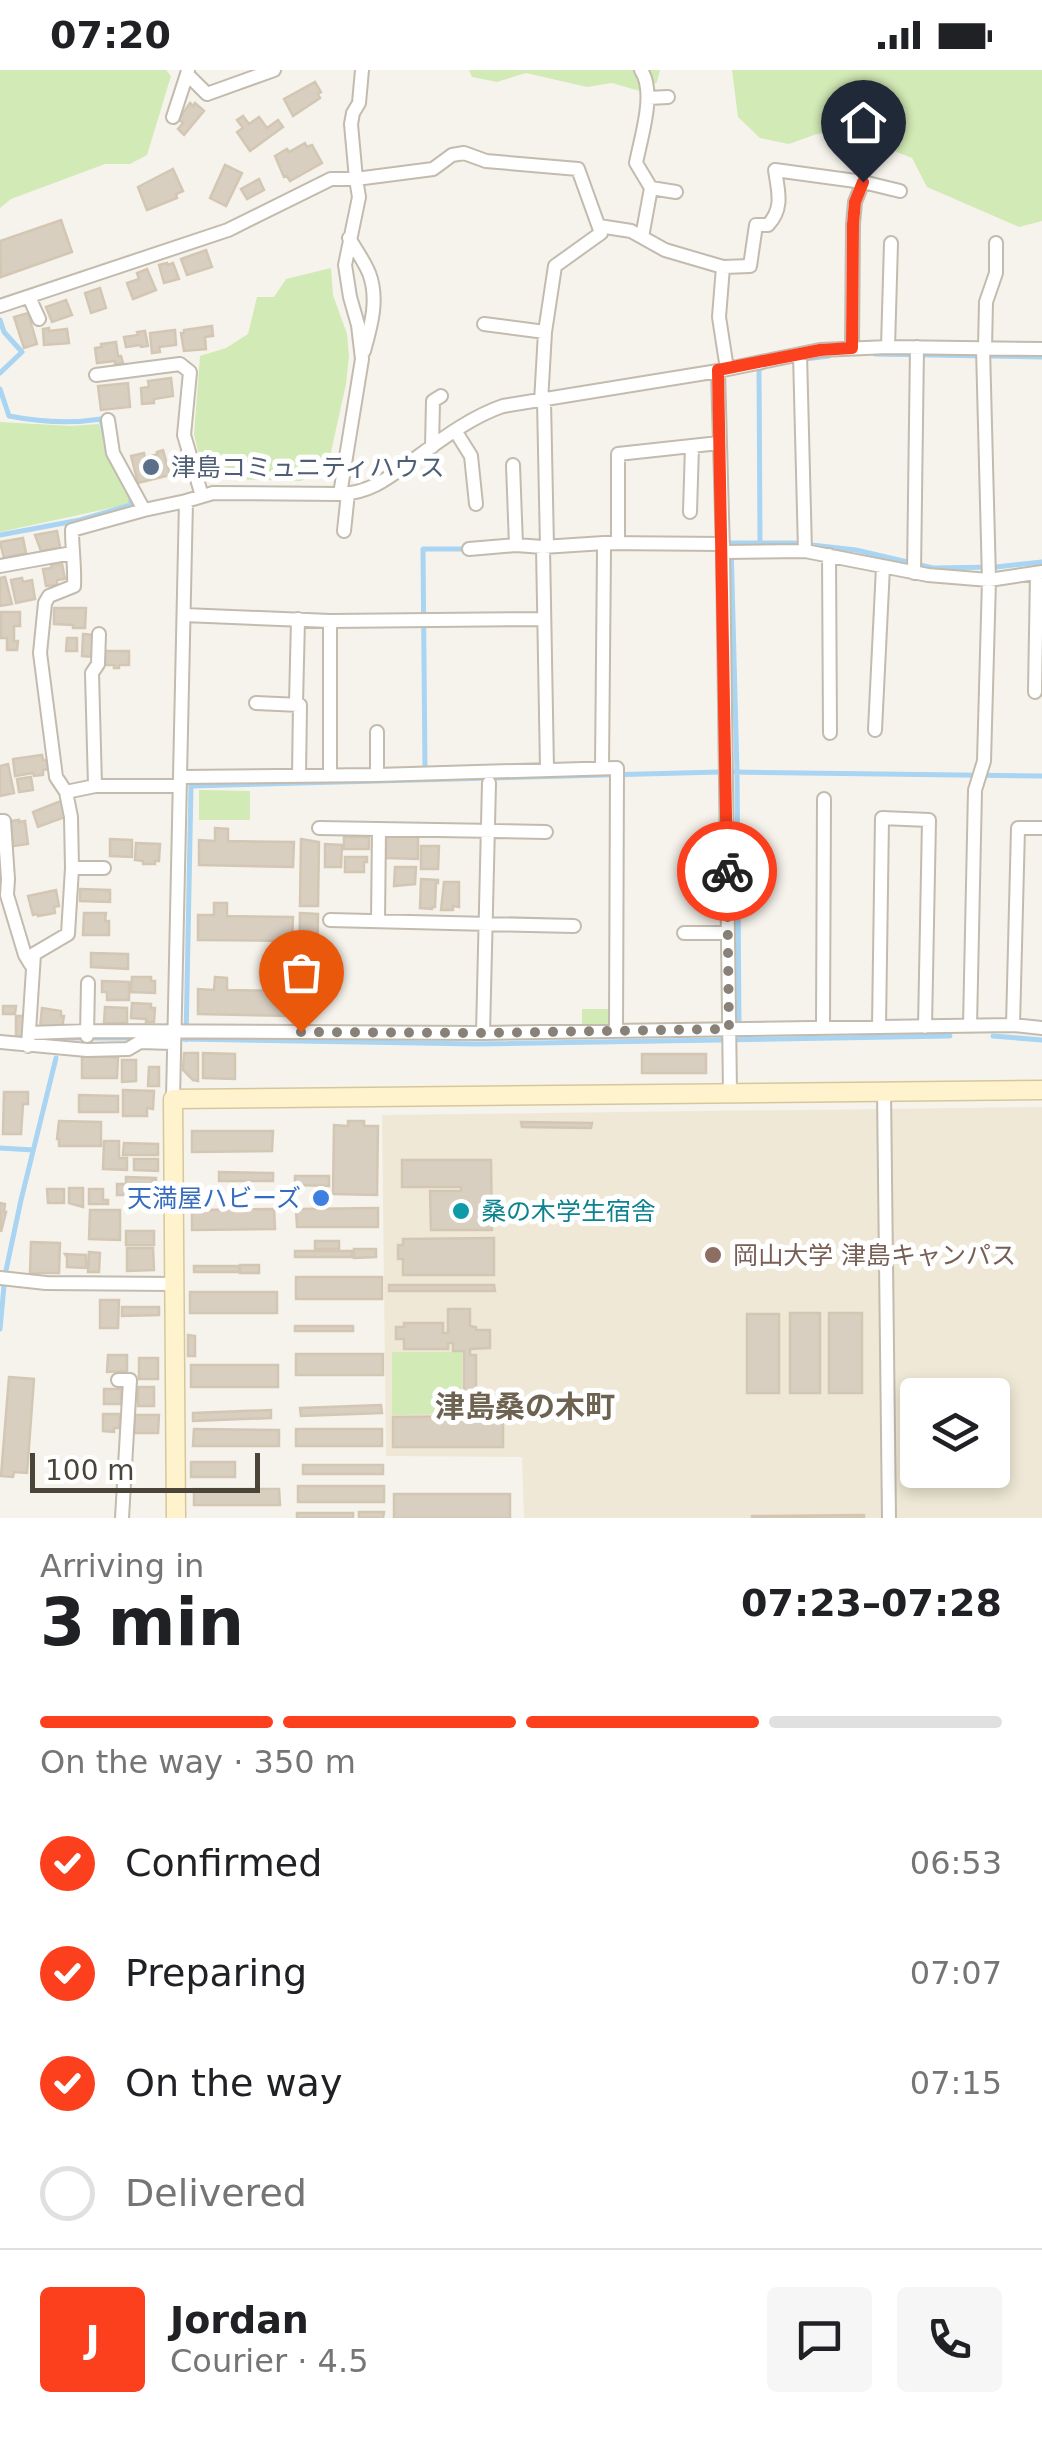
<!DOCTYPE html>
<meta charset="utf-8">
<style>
body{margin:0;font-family:"DejaVu Sans","Noto Sans JP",sans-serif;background:#f6f6f6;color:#202124;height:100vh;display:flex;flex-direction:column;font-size:38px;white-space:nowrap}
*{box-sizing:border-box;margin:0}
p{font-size:32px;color:#757577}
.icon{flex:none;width:55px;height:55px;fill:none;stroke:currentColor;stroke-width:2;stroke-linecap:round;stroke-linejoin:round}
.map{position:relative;height:1448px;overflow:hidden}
.details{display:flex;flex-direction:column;background:#fff;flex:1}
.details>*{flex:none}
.buttons{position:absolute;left:900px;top:1308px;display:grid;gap:20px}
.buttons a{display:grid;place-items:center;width:110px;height:110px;border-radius:10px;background:#fff;box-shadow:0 5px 15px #0003;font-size:50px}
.scale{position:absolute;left:30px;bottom:25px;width:230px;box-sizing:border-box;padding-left:10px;border:5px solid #4b4439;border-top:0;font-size:28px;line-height:35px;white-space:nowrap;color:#4b4439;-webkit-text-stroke:8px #fff;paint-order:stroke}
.pin{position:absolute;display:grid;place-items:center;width:85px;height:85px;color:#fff;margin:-102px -42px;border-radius:50% 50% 50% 0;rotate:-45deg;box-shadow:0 0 10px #0007}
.pin .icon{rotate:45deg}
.courier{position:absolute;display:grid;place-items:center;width:100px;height:100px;margin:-50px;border:8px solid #fc3f1d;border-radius:50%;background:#fff;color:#222;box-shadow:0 2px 12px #0007}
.head em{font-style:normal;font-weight:800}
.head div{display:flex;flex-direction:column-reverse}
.head{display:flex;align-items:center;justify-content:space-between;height:170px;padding:0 40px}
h1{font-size:65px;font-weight:800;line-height:75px}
.bar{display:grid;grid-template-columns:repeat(4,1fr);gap:15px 10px;align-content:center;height:120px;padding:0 40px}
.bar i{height:12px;border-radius:8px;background:#e0e0e0}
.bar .on{background:#fc3f1d}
.bar p{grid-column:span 4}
.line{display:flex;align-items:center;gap:25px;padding:0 40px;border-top:2px solid #e0e0e0}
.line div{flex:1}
.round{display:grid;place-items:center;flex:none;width:105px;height:105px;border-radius:10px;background:#f6f6f6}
ol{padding:0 40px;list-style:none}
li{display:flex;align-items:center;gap:30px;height:110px}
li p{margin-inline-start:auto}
li .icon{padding:10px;border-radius:50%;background:#fc3f1d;color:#fff;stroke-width:4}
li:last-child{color:#757577}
li i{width:55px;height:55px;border:5px solid #e0e0e0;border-radius:50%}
.status{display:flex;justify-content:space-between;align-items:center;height:70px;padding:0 50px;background:#fff;direction:ltr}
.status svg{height:28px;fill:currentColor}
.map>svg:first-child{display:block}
.education{fill:#efe8d6;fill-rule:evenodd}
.green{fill:#d2eab5}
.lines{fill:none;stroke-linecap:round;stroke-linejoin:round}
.stream{stroke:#a9d4f2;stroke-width:5}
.building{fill:#d8cfc1;stroke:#d3c7b4;stroke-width:2.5}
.street-casing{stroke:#c2bbae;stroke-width:16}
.secondary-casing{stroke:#d6c79b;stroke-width:21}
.street{stroke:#fff;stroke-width:12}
.secondary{stroke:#fff3cd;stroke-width:18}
.done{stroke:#878178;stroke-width:10;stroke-dasharray:0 18}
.route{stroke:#fc3f1d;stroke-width:12}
.service-dot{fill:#5c6f8a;stroke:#fff;stroke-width:4}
.shop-dot{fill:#3f7fe0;stroke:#fff;stroke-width:4}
.culture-dot{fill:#0f9aa8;stroke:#fff;stroke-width:4}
.education-dot{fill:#8d6e63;stroke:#fff;stroke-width:4}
.labels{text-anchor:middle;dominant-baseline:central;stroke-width:10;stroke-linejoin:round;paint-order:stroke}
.service-label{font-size:25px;fill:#4e5e75;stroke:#fff;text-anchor:start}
.shop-label{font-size:25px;fill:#366cbe;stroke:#fff;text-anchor:end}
.culture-label{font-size:25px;fill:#0d838f;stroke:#fff;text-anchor:start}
.education-label{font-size:25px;fill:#785e54;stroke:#fff;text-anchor:start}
.quarter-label{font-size:30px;font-weight:bold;fill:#6e6250;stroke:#fff}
</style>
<div class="status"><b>07:20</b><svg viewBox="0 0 49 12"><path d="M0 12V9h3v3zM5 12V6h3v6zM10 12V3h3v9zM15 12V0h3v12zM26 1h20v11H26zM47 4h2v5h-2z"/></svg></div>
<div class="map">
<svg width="1042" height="1448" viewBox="0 0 1042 1448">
<rect width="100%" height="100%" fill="#f6f3ec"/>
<!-- education -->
<path class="education" d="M1042,1037V1448H524L522,1387L386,1386L382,1045ZM918,1325H992V1400H918Z"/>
<!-- green -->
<path class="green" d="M0,0H166L171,6L147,85L130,94H105L11,129L0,138Z
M469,0H660L657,12L643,22L612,13L587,17L526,3L497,12L472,7Z
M732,0H1042V151L1019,157L927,117L912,88L842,61L817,64L789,74L760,68L738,47Z
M331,198L333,225L347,264L349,286L346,314L329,391C321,402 313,407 300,411L204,408L194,364L200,286L226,278L248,264L257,227H274L286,209Z
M0,352L71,356L99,354L108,389L130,430L129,434L0,462Z
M199,720L250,721V750H199Z
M582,939H613V951L604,957H582Z
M392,1282H462V1344L392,1345Z"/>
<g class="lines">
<!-- stream -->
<path class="stream" d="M0,250L4,262L22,282L0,303
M875,284L1042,287
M805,289L829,286
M0,319L9,346C40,352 70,354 101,349L105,368
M0,465L80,450L131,435V428
M760,471L759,299L765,297
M425,700L423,479H465
M733,702L1042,706
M739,952L737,702L731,473H794L856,480L933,498L996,497L1042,492
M993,966L1042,970
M94,968H127
M182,969L477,974L950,966
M186,970L191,716L720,702
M60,974L61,968H80
M0,1078L33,1080
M0,1259L5,1205L21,1130L56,988"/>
</g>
<!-- building -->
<path class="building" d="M315,12L321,22L318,24L320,28L293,46L284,29Z
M190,33L193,36L195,33L204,41L184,65L178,59L183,53L179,49Z
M243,46L249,54L259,47L267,58L278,50L283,57L250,81L237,62L243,58L237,50Z
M305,73L307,77L312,75L322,93L290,111L287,106L284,107L275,86L287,79L289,82Z
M225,95L242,103L226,136L210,128Z
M173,99L183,121L176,124L177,128L147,140L138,117Z
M259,109L264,120L247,129L241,119Z
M61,150L72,182L1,207L0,171Z
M206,180L212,197L187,205L181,189Z
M167,193L168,195L173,193L179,209L164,213L159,195Z
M147,199L156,220L133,229L127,213L139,209L137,203Z
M100,218L106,238L91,243L85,223Z
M66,230L72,245L52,252L46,237Z
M28,243L37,274L24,278L14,247Z
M212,256L213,266L205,267L206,279L184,281L181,263H184V260Z
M49,258V261L67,259L69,273L44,275L43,259Z
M175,260L176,275L159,277L160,282L152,283L150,263Z
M145,261L148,276L141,277L140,275L126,277L124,267L138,265L137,262Z
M116,272L118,286H121L123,293L115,294V291L97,293L95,278L102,277L101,274Z
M171,308L173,326L154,329V333L142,334L141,318L149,317L148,311Z
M128,313L130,337L101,340L98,316Z
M163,380L170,405L138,413L131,386L144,383L145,388L158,384L157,382Z
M57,461L60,477L41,481L35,465Z
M23,468L26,483L4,488L0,472Z
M62,494L65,509L57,510V515L46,516L43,499L52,498L51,495Z
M5,507L12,534L0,536V508Z
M22,508L23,512L32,510L35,529L16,533L11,510Z
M54,538H86L85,558H73V555L54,554Z
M1,542H20V556H14V571H18L17,580H7V568H1Z
M83,564L94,565L92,587L82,586Z
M67,568H77V581H66Z
M105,581H129V595H119V598H114V595H105Z
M42,685L43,690H47L49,699L43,700V705L34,706L33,703L15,706L13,689Z
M8,694L14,723L0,726V696Z
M31,707L33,720L19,722L17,709Z
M61,731L65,747L38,757L33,742Z
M19,750V752L25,751L28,774L13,776L10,751Z
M215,758L228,759V771L294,772L293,797L199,795V770L215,771Z
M386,766L418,767V789L386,788Z
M344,767H369V779H344Z
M110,769L132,770V787L110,786Z
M301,769L319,772L318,836H300Z
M136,773L160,774L159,791H155V794H143V791L135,790Z
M325,774L342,775L341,797H325Z
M421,776H439L438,799H421Z
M345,787H367V792H364V802H345Z
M395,797H416L415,814L394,816Z
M421,809L438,810V813H436L435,837H432V839L420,838Z
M444,812H459V837L453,836V840H441Z
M80,819L110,820V832L80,831Z
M56,820L59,836L54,837L55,843L38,846L37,844L33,845L28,826Z
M214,833H227V846L293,847L292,871L198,870V845H214Z
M84,843H106L105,851H109V865H83Z
M300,843L318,844L317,908H302V903H299Z
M91,883L128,884V899L91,897Z
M132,907H151V911H155V923L131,922Z
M215,907L227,908V920L293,921L292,946L198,944V919L214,920Z
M102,911L129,912V930H107V922H102Z
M132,933L151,934V938H155L154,952H146V949L131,948Z
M3,936H16L15,944H3Z
M105,937L127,938V953H104Z
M42,938L61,941V946H64L62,958H40Z
M16,946H24L23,966H16Z
M184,983H198V1011L193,1010L183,1000Z
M203,983L235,984V1009L203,1008Z
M642,984H706V1003H642Z
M82,986L118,987L117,1008H82Z
M122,990H136V1011L122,1012Z
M149,997H159V1016H148Z
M123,1020L154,1021L153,1039L147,1038V1046H123Z
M4,1022H28V1034H23L21,1064H3Z
M79,1025L118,1026V1042H79Z
M59,1051L101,1052V1076H59V1069H57Z
M348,1051H364V1056H378L377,1125L333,1124L334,1055L348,1056Z
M521,1052L592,1053L591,1058L522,1057Z
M192,1061H273L272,1081L192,1082Z
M104,1071H119V1088H127V1100L103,1099Z
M124,1073L158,1074V1085H123Z
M134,1089H158V1101L134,1100Z
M402,1090H491L492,1160H431L430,1121H461V1117H402Z
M219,1102L273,1103V1111H219Z
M295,1106H329V1116L295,1115Z
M126,1107L156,1108V1110H152L150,1131H158V1135H147V1130L131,1129V1125H117V1114H126Z
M69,1118H83V1137L69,1133Z
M47,1119H64V1133H48Z
M89,1119H103V1130H108V1134H89Z
M0,1133L5,1134L4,1142H6L1,1162Z
M378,1138V1157H297L296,1139Z
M274,1139L275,1159L192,1160V1140Z
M90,1140H120V1170L89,1169Z
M126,1161H154V1175H126Z
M494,1168V1205H403V1189H398V1175H403V1169Z
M315,1171H339V1179H315Z
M31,1172L60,1173L59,1203H30Z
M127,1178H153L154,1200L127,1201Z
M354,1179H376V1187L354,1188Z
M295,1181H352V1187H295Z
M89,1182L100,1183L99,1202H88Z
M65,1184L86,1185V1198L67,1197V1187Z
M240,1195H259V1203H240Z
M194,1196H239V1202H194Z
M296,1207H382V1229H296Z
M389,1215H494L495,1221H389Z
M190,1222H277V1243H190Z
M100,1230H119L118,1258H100Z
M122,1237H159V1245L122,1246Z
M448,1239H470V1256L476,1257V1260H490V1278L470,1279V1285H476V1322H472V1329L464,1330V1281H453V1273H448V1279H404V1269H396V1257H404V1253H443V1263H448Z
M790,1243H820V1323H790Z
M829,1243H862V1323H829Z
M747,1244H779V1323H747Z
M295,1256H353V1261H295Z
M188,1265L195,1266V1286H188Z
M296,1284H383V1305H296Z
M108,1285H127V1301L107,1302Z
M139,1288H158V1309H139Z
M191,1295H278V1317H191Z
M9,1307L34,1309L27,1403L14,1402L13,1407L1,1406Z
M138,1317H154V1336H138Z
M104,1319H121V1334H104Z
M381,1335L382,1343L301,1346L300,1338Z
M271,1340V1348L193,1351V1343Z
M103,1344H120V1358H114V1362L103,1361Z
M135,1345H159L158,1363H134Z
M503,1346V1377H393V1347Z
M194,1359L279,1360V1376H193Z
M296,1359H382V1376H296Z
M191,1392H235V1407H191Z
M303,1395H383V1404H303Z
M298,1416H384V1432H298Z
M194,1419H279L280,1435H194Z
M394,1424H510V1448H394Z
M359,1442H384L383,1448H359Z
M297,1443H353V1448H297Z
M864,1445V1448H752V1446Z"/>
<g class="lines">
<defs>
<path id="street" d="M188,0L187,4L207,24L274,0
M362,0L359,33L353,43L351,54L356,109L433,99L452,85L464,83L486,91L578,99L601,163L555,196L545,262L541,332
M641,0C656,22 641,67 636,93L651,118L642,167
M648,28L668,27
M173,47L187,4
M863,112L900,121
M651,118L676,122
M599,156L631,161L665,180L723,197L750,196L756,155H768C784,138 778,121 775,100L863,112L855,132L853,154L852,278
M349,168C356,180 364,191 369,203C379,229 371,256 364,281
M723,197L719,247L727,299
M29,227L39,249
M0,236L228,160L331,109H356L359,127L345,195L350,227L358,255L362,289L340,424L213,423L186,431L173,1029
M484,254L545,262
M888,277L891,173
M985,278L986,232L996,203V173
M800,284L805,481
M718,301L723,482L730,1023
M96,305L180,294L190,302L184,365L202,426
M544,331L547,477
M108,350L113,383L144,440
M456,362L471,386L476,434
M432,377L433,331L441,326
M513,395L516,475
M340,424C369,423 387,409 409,393C438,372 470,347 503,336L718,301L820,280L888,277L1042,279
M690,442L692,376
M344,461L348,423
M618,473V384L719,373
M543,477L547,699
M469,479L516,475L543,477L604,473L723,474
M723,482L805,481L928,505L989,510L1042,502
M829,485L830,663
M0,496L72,483
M914,503L917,277
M184,545L330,551L543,549
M330,551V705
M1035,622L1037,503
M256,633L300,635L299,706
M296,634L298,549
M875,660L883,497
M377,662V705
M602,698L604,480
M181,707L377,705L617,698L616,960
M95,716L92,603L98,594L99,564
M66,722L95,716H180
M0,751H4L8,809L7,825L25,885L31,895
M319,758L546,762
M72,798H104
M330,850L574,856
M378,851L379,759
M684,863H728
M1013,955L1018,758H1042
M970,956L975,720L984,691L989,510L983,278
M879,957L882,748L929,750L925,957
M823,958L824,729
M30,963L87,961L483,963L1013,955L1042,958
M483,963L489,713
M87,966L88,913
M0,972L87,980L128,979L140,972L173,973
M28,976L34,884L68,864L72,798L71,747L66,722L56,707L40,583L45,533L49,526L74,516C75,497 72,479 72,460L144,440L186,431
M884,1021L889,1448
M0,1208L46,1213L174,1214
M118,1310H130L122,1448"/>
<path id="secondary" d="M176,1448L173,1029L1042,1020"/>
</defs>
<!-- street casing -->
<use href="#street" class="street-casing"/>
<!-- secondary casing -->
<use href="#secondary" class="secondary-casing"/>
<!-- street -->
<use href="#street" class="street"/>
<!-- secondary -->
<use href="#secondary" class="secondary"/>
</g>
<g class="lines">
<!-- done -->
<path class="done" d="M301,962L483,963L729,959L727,801"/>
<!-- route -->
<path class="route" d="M727,801L718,300L820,280L852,278L853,154L855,132L863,112"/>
</g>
<!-- markers -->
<circle class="service-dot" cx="151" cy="397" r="10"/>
<circle class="shop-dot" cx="321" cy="1128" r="10"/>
<circle class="culture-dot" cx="461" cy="1141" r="10"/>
<circle class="education-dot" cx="713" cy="1185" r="10"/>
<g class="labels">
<!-- service labels -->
<g class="service-label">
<text x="171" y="397">津島コミュニティハウス</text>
</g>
<!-- shop labels -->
<g class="shop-label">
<text x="301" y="1128">天満屋ハビーズ</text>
</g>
<!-- culture labels -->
<g class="culture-label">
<text x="481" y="1141">桑の木学生宿舎</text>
</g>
<!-- education labels -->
<g class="education-label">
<text x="733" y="1185">岡山大学 津島キャンパス</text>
</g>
<!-- quarter labels -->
<g class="quarter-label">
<text x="525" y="1336">津島桑の木町</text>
</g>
</g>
</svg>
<div class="buttons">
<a><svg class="icon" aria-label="layers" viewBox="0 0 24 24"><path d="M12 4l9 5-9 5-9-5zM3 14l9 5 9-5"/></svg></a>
</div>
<div class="scale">100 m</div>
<div class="pin" style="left:301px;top:962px;background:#ea580c"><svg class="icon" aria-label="bag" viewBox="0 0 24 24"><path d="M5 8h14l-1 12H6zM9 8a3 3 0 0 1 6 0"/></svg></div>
<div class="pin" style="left:863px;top:112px;background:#1f2937"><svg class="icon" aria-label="home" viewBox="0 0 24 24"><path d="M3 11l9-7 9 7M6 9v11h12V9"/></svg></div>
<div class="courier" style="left:727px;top:801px"><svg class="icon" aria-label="bike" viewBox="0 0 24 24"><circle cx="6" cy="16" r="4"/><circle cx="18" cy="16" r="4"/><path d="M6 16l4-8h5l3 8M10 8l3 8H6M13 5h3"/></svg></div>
</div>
<section class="details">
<div class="head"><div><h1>3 min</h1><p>Arriving in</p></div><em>07:23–07:28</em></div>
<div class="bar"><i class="on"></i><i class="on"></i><i class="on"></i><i></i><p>On the way · 350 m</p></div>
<ol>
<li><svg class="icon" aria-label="check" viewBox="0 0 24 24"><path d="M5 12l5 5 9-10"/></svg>Confirmed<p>06:53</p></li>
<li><svg class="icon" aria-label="check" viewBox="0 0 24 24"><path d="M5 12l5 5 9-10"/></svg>Preparing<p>07:07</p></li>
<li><svg class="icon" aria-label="check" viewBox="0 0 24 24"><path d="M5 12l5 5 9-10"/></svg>On the way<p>07:15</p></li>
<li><i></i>Delivered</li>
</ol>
<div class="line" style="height:180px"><b class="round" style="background:#fc3f1d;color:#fff">J</b><div><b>Jordan</b><p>Courier · 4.5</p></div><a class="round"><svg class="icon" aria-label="chat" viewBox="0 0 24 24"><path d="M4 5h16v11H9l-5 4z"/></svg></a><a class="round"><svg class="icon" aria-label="phone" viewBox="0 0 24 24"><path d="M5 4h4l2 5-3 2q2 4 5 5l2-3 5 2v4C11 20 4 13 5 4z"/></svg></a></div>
</section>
